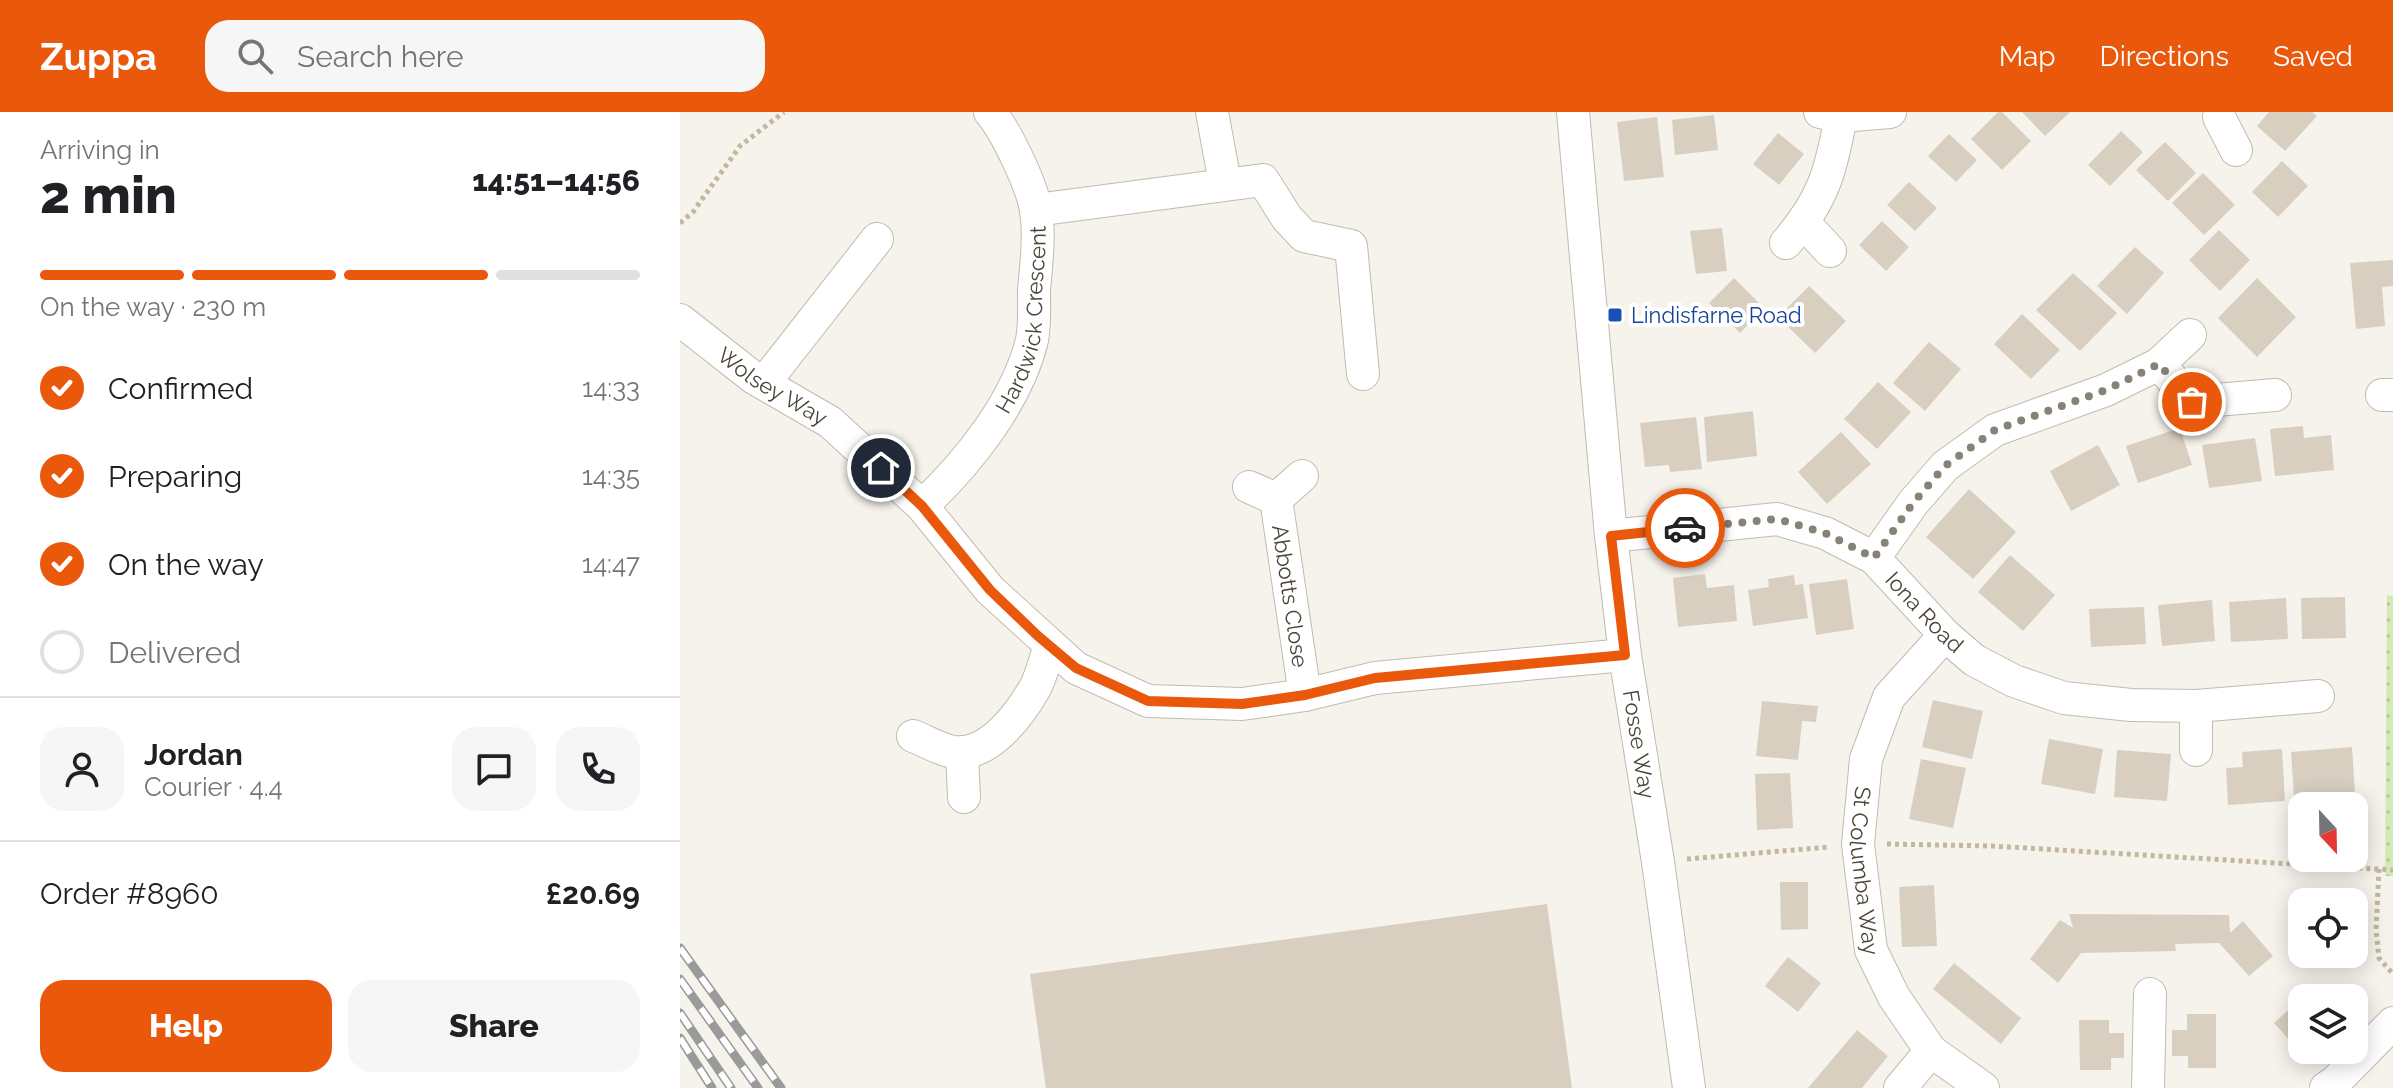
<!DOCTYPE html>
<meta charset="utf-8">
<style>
body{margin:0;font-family:Raleway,sans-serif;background:#f6f6f6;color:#202124;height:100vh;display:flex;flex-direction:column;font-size:30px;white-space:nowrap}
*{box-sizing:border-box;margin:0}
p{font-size:26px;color:#757577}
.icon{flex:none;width:44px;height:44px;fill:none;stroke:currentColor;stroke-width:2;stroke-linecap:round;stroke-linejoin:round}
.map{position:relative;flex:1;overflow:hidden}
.details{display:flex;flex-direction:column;background:#fff;width:680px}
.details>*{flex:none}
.needle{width:52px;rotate:158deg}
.tools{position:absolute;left:1608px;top:680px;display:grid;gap:16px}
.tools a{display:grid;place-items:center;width:80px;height:80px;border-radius:16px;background:#fff;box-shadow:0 4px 20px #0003;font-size:40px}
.pin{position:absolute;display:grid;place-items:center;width:68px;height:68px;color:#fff;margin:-34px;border:4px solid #fff;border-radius:50%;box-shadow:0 2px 8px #0007}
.courier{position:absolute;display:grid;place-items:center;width:80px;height:80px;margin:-40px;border:6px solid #ea580c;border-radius:50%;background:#fff;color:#222;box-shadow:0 2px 10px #0007}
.summary em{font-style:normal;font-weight:800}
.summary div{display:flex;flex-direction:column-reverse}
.summary{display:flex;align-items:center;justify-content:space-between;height:136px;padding:0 40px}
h1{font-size:52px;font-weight:800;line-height:60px}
.bar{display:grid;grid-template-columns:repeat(4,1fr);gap:12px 8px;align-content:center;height:96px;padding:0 40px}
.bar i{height:10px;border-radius:6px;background:#e0e0e0}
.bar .selected{background:#ea580c}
.bar p{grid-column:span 4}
.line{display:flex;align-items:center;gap:20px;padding:0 40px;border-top:2px solid #e0e0e0}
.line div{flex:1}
.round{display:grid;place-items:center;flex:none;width:84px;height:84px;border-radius:24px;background:#f6f6f6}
ol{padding:0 40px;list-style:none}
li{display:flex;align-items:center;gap:24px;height:88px}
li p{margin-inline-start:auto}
li .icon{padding:8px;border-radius:50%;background:#ea580c;color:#fff;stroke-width:4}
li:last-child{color:#757577}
li i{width:44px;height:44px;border:4px solid #e0e0e0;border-radius:50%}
.primary-button{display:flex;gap:16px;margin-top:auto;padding:16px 40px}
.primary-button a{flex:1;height:92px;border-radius:24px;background:#ea580c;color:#fff;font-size:32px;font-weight:800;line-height:92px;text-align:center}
.primary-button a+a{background:#f6f6f6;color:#202124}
header{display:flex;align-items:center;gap:48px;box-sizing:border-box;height:112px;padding:0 40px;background:#ea580c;color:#fff}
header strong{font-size:38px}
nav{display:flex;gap:44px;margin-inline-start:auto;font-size:28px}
.search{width:560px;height:72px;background:#f6f6f6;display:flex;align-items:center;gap:20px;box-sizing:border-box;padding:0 28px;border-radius:24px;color:#757577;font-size:30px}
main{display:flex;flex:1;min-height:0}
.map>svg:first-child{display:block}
.green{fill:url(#green-dots)}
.building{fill:#d8cfc1}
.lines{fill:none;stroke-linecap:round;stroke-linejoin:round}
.minor-casing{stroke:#c2bbae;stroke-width:34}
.path{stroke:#c4b79f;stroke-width:5;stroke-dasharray:4 4;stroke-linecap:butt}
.minor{stroke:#fff;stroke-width:32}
.rail-casing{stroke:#9a9a9a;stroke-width:9}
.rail{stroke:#fff;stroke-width:6;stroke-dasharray:18;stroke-linecap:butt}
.done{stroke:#878178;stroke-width:8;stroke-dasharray:0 14.4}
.route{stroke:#ea580c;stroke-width:10}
.transit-dot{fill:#1a4fb4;stroke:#fff;stroke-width:3}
.labels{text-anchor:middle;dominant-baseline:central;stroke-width:8;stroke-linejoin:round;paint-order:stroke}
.transit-label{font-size:22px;fill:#164399;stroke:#fff;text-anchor:start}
.street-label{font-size:22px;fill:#4b4439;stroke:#fff}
</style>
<header>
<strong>Zuppa</strong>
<div class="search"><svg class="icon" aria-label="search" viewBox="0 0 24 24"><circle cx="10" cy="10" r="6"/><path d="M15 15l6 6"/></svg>Search here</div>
<nav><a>Map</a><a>Directions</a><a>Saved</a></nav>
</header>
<main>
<section class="details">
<div class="summary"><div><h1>2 min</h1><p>Arriving in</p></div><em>14:51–14:56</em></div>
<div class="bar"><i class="selected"></i><i class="selected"></i><i class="selected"></i><i></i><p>On the way · 230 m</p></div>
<ol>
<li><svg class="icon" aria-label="check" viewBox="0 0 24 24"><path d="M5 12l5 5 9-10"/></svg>Confirmed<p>14:33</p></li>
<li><svg class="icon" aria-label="check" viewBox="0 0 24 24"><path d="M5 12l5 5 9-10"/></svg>Preparing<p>14:35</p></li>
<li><svg class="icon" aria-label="check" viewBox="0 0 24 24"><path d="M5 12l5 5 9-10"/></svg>On the way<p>14:47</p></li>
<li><i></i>Delivered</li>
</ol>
<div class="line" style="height:144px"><a class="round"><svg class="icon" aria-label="person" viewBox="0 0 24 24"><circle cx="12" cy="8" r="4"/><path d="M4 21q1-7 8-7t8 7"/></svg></a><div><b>Jordan</b><p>Courier · 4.4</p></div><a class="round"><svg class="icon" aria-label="chat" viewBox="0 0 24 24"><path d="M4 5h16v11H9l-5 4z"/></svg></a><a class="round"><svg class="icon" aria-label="phone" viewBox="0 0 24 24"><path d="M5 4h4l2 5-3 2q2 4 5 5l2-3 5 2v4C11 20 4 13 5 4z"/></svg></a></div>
<div class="line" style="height:104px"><div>Order #8960</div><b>£20.69</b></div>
<div class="primary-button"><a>Help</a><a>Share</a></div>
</section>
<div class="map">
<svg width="1713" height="976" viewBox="0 0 1713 976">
<defs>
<pattern id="green-dots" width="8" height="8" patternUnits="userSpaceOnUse" patternTransform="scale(2)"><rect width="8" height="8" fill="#d2eab5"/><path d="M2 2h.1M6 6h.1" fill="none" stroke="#b6ca9c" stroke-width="1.8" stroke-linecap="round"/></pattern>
</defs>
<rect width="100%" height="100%" fill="#f6f3ec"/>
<!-- green -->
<path class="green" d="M1707,483L1713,484V764H1705Z"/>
<!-- building -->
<path class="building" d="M1318,0H1322L1351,29L1322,58L1291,27Z
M1342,0H1390L1365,24Z
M1589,0H1632L1637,4L1605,39L1577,14Z
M1034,3L1038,38L995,43L992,8Z
M977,5L984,65L944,69L937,10Z
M1441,19L1463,40L1430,74L1408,53Z
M1098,21L1124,42L1099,73L1073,52Z
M1269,22L1297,48L1276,70L1248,44Z
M1485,30L1516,61L1488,89L1456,58Z
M1602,49L1628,74L1598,105L1572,80Z
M1523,61L1555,93L1524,123L1492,91Z
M1229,70L1257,96L1235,119L1207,93Z
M1202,109L1229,135L1206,159L1179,133Z
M1042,116L1047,159L1016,162L1010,119Z
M1539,118L1570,148L1540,179L1509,148Z
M1455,135L1484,161L1447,202L1417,174Z
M1713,148V174L1702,175L1705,214L1676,217L1670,151Z
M1393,161L1437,201L1400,239L1356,198Z
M1054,166L1084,196L1060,221L1029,191Z
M1577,166L1616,205L1577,245L1538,206Z
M1129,174L1166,209L1135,241L1098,205Z
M1342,202L1380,238L1351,267L1314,232Z
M1249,230L1281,257L1245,299L1213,271Z
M1198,270L1231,300L1197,337L1164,307Z
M1073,299L1077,344L1027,350L1024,305Z
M1016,305L1022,357L990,360L989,353L965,355L960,311Z
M1623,314L1624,326L1651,323L1654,358L1595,364L1590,317Z
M1500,316L1512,353L1458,371L1446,334Z
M1161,320L1191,352L1147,392L1118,360Z
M1575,326L1582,369L1529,376L1522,333Z
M1418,333L1440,373L1391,399L1370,359Z
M1289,377L1336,420L1293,467L1246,425Z
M1330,443L1375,483L1343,519L1298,480Z
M1025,462L1027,476L1054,473L1057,509L998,515L993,466Z
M1114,463L1115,473L1123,472L1128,506L1073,514L1068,478L1089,475L1088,467Z
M1167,467L1174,517L1136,523L1129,472Z
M1665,485L1666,526L1622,527L1621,486Z
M1606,486L1608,527L1551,530L1549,490Z
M1532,488L1535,529L1482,534L1478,493Z
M1464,495L1466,532L1411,535L1409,497Z
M1253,588L1303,599L1292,647L1242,635Z
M1082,589L1138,594L1136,610L1122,609L1118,648L1076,644Z
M1369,627L1423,637L1415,682L1361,672Z
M1672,635L1675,681L1614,686L1611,640Z
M1602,637L1605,689L1548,693L1546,656L1563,655L1562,640Z
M1437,638L1491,642L1487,689L1434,685Z
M1241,647L1286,656L1273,716L1229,707Z
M1110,661L1113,716L1077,718L1075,662Z
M1100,770H1128V817L1101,818Z
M1254,773L1257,834L1222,835L1219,775Z
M867,792L892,976H366L350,862Z
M1389,802L1549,803L1550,821L1563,809L1593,844L1569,864L1539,831L1495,832L1496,839L1401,841L1378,871L1350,847L1380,808L1393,816Z
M1674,831H1677V853L1630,854V842H1674Z
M1108,845L1141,871L1118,900L1085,874Z
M1274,851L1341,906L1321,932L1253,877Z
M1627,881L1632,886H1622V926L1614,933L1594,911Z
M1507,902H1536V956H1508V944H1492V918H1507Z
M1399,908H1429V921H1444V946H1431V958H1400Z
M1177,918L1208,944L1182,976H1128Z"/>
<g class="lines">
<defs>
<g id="minor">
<path d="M532,0L545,71"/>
<path id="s1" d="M893,0L931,424L945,543L978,750L1009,976"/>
<path d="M1140,0L1161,4L1210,0"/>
<path d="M1539,5L1556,38"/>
<path d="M356,98L583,68L607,106L624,124L671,134L683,262"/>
<path d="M1124,111L1150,139"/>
<path d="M1106,131C1144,87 1151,59 1161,4"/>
<path id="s2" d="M0,208L74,266L150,310L242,394L310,478L396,556L468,589L562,592L625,583L695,566L945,543"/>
<path d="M1479,252L1512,290L1595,283"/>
<path d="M84,271L197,127"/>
<path d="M1702,283H1713"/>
<path d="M569,375L596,387L622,364"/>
<path id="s3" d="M596,387L625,583"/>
<path id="s4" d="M242,394C287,352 337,290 352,228C355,213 354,194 354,179C356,153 360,124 356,99C353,75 326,19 310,0"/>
<path id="s5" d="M931,424L1097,407L1145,421L1194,446L1265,523L1294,548L1334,569L1384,586L1451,593L1516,594L1638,584"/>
<path d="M1194,446L1233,391L1265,354L1315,318L1426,278L1479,252L1510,223"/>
<path id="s6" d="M1265,523L1209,585L1186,647L1178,732L1191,838L1214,885L1251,939L1303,976"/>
<path d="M233,624C246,629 260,638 274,640C309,645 340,602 355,576C362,563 365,547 370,534"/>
<path d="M1516,638V594"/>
<path d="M282,640L284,685"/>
<path d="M1220,976L1251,939"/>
<path d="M1468,976L1470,882"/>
<path d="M1646,976L1655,970L1713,911"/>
</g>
</defs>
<!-- minor casing -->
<use href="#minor" class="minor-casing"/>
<!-- path -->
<path class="path" d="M0,111L13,100L60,34L104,0
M1207,732L1312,734L1713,758
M1007,747L1149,735
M1699,757L1696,818L1699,846L1713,862"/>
<!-- minor -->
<use href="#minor" class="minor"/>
<defs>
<path id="rail" d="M0,836L101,976
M0,867L78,976
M0,901L51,976
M0,926L32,976"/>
</defs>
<!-- rail casing -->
<use href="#rail" class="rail-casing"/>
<!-- rail -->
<use href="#rail" class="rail"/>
</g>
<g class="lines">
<!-- done -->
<path class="done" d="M1005,416L1097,407L1145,421L1194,446L1233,391L1265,354L1315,318L1426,278L1479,252L1512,290"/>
<!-- route -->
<path class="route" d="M201,356L242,394L310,478L358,524L396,556L468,589L562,592L625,583L695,566L945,543L931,424L1005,416"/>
</g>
<!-- markers -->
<rect class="transit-dot" x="927" y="195" width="16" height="16" rx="4"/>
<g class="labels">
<!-- transit labels -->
<g class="transit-label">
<text x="951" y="203">Lindisfarne Road</text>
</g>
<!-- street labels -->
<g class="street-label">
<text stroke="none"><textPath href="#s4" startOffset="220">Hardwick Crescent</textPath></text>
<text stroke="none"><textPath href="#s2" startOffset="114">Wolsey Way</textPath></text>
<text stroke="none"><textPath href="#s3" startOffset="98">Abbotts Close</textPath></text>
<text stroke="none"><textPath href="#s5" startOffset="346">Iona Road</textPath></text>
<text stroke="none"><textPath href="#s1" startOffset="636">Fosse Way</textPath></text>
<text stroke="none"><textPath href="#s6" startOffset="262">St Columba Way</textPath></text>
</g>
</g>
</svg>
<div class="tools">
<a><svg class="needle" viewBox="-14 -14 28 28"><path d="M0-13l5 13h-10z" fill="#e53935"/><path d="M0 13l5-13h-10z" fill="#757577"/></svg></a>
<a><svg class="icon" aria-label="locate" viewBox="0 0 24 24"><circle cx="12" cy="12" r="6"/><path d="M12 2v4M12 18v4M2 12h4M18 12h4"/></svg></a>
<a><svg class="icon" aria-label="layers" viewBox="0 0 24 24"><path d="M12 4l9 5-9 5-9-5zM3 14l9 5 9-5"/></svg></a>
</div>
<div class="pin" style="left:1512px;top:290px;background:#ea580c"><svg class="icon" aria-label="bag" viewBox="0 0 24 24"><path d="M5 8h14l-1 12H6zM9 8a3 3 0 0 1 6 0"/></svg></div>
<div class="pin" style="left:201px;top:356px;background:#1f2937"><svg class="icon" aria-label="home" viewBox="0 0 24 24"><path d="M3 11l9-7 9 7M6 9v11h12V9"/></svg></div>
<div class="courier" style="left:1005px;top:416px"><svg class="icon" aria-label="car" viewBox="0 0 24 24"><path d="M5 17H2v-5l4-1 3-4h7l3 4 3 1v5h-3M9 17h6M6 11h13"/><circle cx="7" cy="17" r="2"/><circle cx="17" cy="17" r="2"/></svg></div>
</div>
</main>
